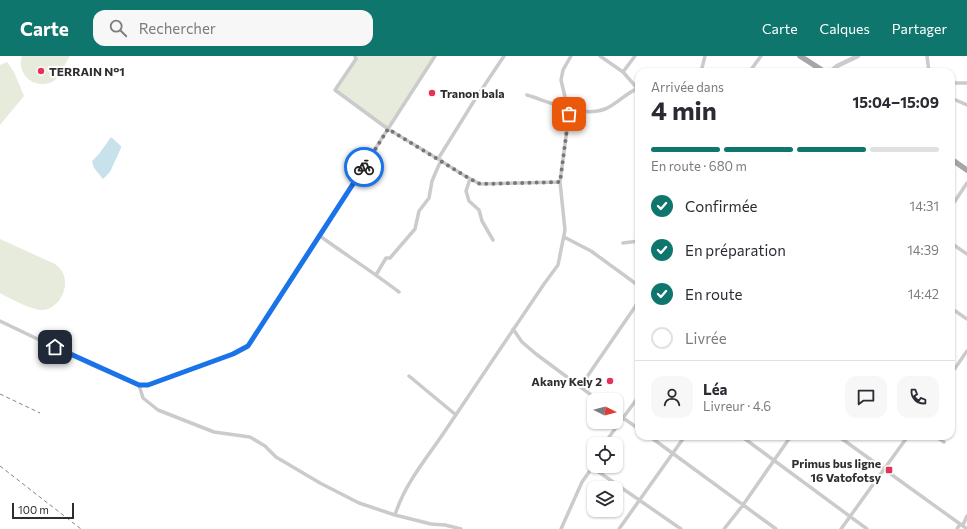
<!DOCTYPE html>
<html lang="fr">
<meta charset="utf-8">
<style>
body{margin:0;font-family:Commissioner,sans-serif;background:#f7f7f7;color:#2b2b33;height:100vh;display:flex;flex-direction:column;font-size:15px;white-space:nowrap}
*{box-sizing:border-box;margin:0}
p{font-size:13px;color:#7c7c81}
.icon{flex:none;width:22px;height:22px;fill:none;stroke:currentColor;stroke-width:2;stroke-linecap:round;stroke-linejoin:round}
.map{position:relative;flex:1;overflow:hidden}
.details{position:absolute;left:635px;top:12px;width:320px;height:372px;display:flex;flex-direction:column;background:#fff;border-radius:12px;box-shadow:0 1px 3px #0004}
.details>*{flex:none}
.needle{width:26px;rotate:96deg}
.tools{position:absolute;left:587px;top:337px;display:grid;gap:8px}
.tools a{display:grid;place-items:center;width:36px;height:36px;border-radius:8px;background:#fff;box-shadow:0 1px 3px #0004;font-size:20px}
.scale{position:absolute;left:12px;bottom:10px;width:62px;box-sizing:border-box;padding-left:4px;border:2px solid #2e2e2e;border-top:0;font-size:11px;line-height:14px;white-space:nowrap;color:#2e2e2e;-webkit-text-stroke:3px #fff;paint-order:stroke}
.pin{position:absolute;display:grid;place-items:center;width:34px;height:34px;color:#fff;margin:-17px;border-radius:8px;box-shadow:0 2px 6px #0006}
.courier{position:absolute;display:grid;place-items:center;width:40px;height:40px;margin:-20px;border:3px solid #1a73e8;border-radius:50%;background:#fff;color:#222;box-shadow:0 1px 5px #0007}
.summary em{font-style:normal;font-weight:700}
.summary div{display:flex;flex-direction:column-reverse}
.summary{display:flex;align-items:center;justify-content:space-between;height:68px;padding:0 16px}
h1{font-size:26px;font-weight:700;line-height:30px}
.bar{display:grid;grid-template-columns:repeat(4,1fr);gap:6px 4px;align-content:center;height:48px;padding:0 16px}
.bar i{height:5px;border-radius:3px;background:#e1e1e2}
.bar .current{background:#0f766e}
.bar p{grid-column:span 4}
.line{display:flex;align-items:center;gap:10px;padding:0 16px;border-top:1px solid #e1e1e2}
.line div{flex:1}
.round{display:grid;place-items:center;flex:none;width:42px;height:42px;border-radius:12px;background:#f7f7f7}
ol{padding:0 16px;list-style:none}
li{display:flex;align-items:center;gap:12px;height:44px}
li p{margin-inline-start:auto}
li .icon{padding:4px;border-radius:50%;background:#0f766e;color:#fff;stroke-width:4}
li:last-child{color:#7c7c81}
li i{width:22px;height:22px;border:2px solid #e1e1e2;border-radius:50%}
header{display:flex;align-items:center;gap:24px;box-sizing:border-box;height:56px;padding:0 20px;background:#0f766e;color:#fff}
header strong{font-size:19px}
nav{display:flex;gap:22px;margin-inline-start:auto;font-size:14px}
.search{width:280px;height:36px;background:#f7f7f7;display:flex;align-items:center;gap:10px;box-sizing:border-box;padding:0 14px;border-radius:12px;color:#7c7c81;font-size:15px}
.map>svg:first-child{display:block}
.green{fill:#e6ebdc}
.water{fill:#c8e2eb}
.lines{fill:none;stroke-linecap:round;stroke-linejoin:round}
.minor{stroke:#cbcbcb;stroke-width:3.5}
.tertiary{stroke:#cbcbcb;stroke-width:4.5}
.primary{stroke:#a6a6a6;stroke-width:5.5}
.rail{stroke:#838383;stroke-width:1;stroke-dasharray:4 3;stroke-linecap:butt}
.done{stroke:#777;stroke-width:4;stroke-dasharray:0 7.2}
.route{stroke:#1a73e8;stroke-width:5}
.poi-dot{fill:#e23359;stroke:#fff;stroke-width:1.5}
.labels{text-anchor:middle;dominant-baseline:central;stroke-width:4;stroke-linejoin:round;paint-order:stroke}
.poi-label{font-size:12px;font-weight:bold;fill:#2e2e2e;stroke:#fff;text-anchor:start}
</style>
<header>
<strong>Carte</strong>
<div class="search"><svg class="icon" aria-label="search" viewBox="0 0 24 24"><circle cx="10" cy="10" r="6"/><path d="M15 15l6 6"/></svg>Rechercher</div>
<nav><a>Carte</a><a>Calques</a><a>Partager</a></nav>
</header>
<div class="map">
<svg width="967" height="473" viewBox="0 0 967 473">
<rect width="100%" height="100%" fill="#fff"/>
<!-- green -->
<path class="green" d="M22,0H70C65,7 60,22 52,26C34,34 16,18 22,0Z
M355,0H435L388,73L335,34L356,3Z
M7,6L14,16L24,40L0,69V9Z
M0,183L55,208C58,210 61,213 63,217C70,233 58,254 41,254C32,254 9,242 0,237Z"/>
<!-- water -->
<path class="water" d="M111,81L121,90V92L110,116L103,123L94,112L92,105L99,98Z"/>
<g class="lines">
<!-- minor -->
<path class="minor" d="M355,0L356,3L335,34L388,73L438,103L465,120L480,128L560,126
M600,0L623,16L637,32
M927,0L929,16
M623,16L635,0
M701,16L705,0
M748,16L750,15L761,0
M951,27H967
M527,39C550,46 582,62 605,53C617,48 627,36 639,32
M951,42L967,49
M438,103L474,45L504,0
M470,123L466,135L469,145L479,154L482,165L493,184
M951,151L967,127
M320,180C346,199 373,216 399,236
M564,181L591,195L639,230
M623,187L639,185
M951,187L967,198
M376,219L386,202H390L415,173L419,155L429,142L432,125L441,104
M951,252L967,263
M0,265L94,310L139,329H148L233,298L248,290L435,0
M513,273L522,286L536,298L598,344
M951,318L967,295
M409,320L456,359
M139,329L143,342L158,354L214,376L250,381L265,390L276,401L320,427L359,447L395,459L431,468L445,469L461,473
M580,331L639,245
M616,357L639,373
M649,380L776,473
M741,380L867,473
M838,380L967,473
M935,380L944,386
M604,388L639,340
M593,412L681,473
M395,459C405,427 427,402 445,375C478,326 511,277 544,228L558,209L565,174L560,126L569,58L561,24L563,14L571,0
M963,469L967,460
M561,473L582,426L594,409
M619,473L685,380
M724,473L743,449L791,380
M841,473L908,380
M957,473L960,468"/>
<!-- tertiary -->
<path class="tertiary" d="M830,16L837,10L858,0"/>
<!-- primary -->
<path class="primary" d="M800,0L825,16
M951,103L967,114"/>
<!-- rail -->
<path class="rail" d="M0,338L40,357
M0,410L81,473"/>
</g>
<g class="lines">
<!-- done -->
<path class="done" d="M364,111L388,73L465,120L480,128L560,126L569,58"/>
<!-- route -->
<path class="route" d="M55,291L139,329H148L233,298L248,290L364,111"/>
</g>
<!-- markers -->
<g class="poi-dot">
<circle cx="41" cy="15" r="4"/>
<circle cx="432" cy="37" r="4"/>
<circle cx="610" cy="325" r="4"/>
<rect x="885" y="410" width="8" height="8" rx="2"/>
</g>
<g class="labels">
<!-- poi labels -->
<g class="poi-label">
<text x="49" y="15">TERRAIN N°1</text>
<text x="440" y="37">Tranon bala</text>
<text x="602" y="325" text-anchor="end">Akany Kely 2</text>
<text x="881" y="407" text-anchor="end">Primus bus ligne<tspan x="881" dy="14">16 Vatofotsy</tspan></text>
</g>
</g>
</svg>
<div class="tools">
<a><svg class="needle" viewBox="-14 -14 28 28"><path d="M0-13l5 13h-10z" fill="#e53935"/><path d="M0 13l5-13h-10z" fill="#7c7c81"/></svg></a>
<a><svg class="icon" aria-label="locate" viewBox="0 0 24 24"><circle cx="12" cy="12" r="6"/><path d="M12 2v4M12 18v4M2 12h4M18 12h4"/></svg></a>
<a><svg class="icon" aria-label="layers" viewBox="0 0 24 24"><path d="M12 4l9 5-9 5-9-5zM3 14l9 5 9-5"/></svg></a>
</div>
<div class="scale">100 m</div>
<div class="pin" style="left:569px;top:58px;background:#ea580c"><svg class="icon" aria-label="bag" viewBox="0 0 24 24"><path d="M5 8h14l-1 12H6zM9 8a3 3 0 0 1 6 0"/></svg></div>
<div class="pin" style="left:55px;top:291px;background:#1f2937"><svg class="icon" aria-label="home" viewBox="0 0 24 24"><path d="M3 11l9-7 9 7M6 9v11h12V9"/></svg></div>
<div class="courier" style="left:364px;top:111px"><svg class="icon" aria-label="bike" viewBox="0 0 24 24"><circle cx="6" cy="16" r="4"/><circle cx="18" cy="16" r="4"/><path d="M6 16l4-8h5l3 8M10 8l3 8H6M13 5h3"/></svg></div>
<section class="details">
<div class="summary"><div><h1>4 min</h1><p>Arrivée dans</p></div><em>15:04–15:09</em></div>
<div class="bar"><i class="current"></i><i class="current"></i><i class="current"></i><i></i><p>En route · 680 m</p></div>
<ol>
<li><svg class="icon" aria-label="check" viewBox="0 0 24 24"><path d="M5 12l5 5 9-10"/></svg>Confirmée<p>14:31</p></li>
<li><svg class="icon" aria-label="check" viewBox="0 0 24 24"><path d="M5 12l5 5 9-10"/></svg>En préparation<p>14:39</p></li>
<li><svg class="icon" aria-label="check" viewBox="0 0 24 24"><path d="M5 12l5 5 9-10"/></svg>En route<p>14:42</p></li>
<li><i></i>Livrée</li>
</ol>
<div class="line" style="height:72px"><a class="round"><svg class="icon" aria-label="person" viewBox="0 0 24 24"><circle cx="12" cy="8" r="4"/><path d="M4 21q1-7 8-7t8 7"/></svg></a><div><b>Léa</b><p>Livreur · 4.6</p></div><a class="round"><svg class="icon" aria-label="chat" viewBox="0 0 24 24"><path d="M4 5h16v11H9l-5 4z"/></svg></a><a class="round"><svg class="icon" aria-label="phone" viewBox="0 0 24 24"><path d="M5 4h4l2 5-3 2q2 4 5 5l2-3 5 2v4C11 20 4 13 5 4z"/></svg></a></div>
</section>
</div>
